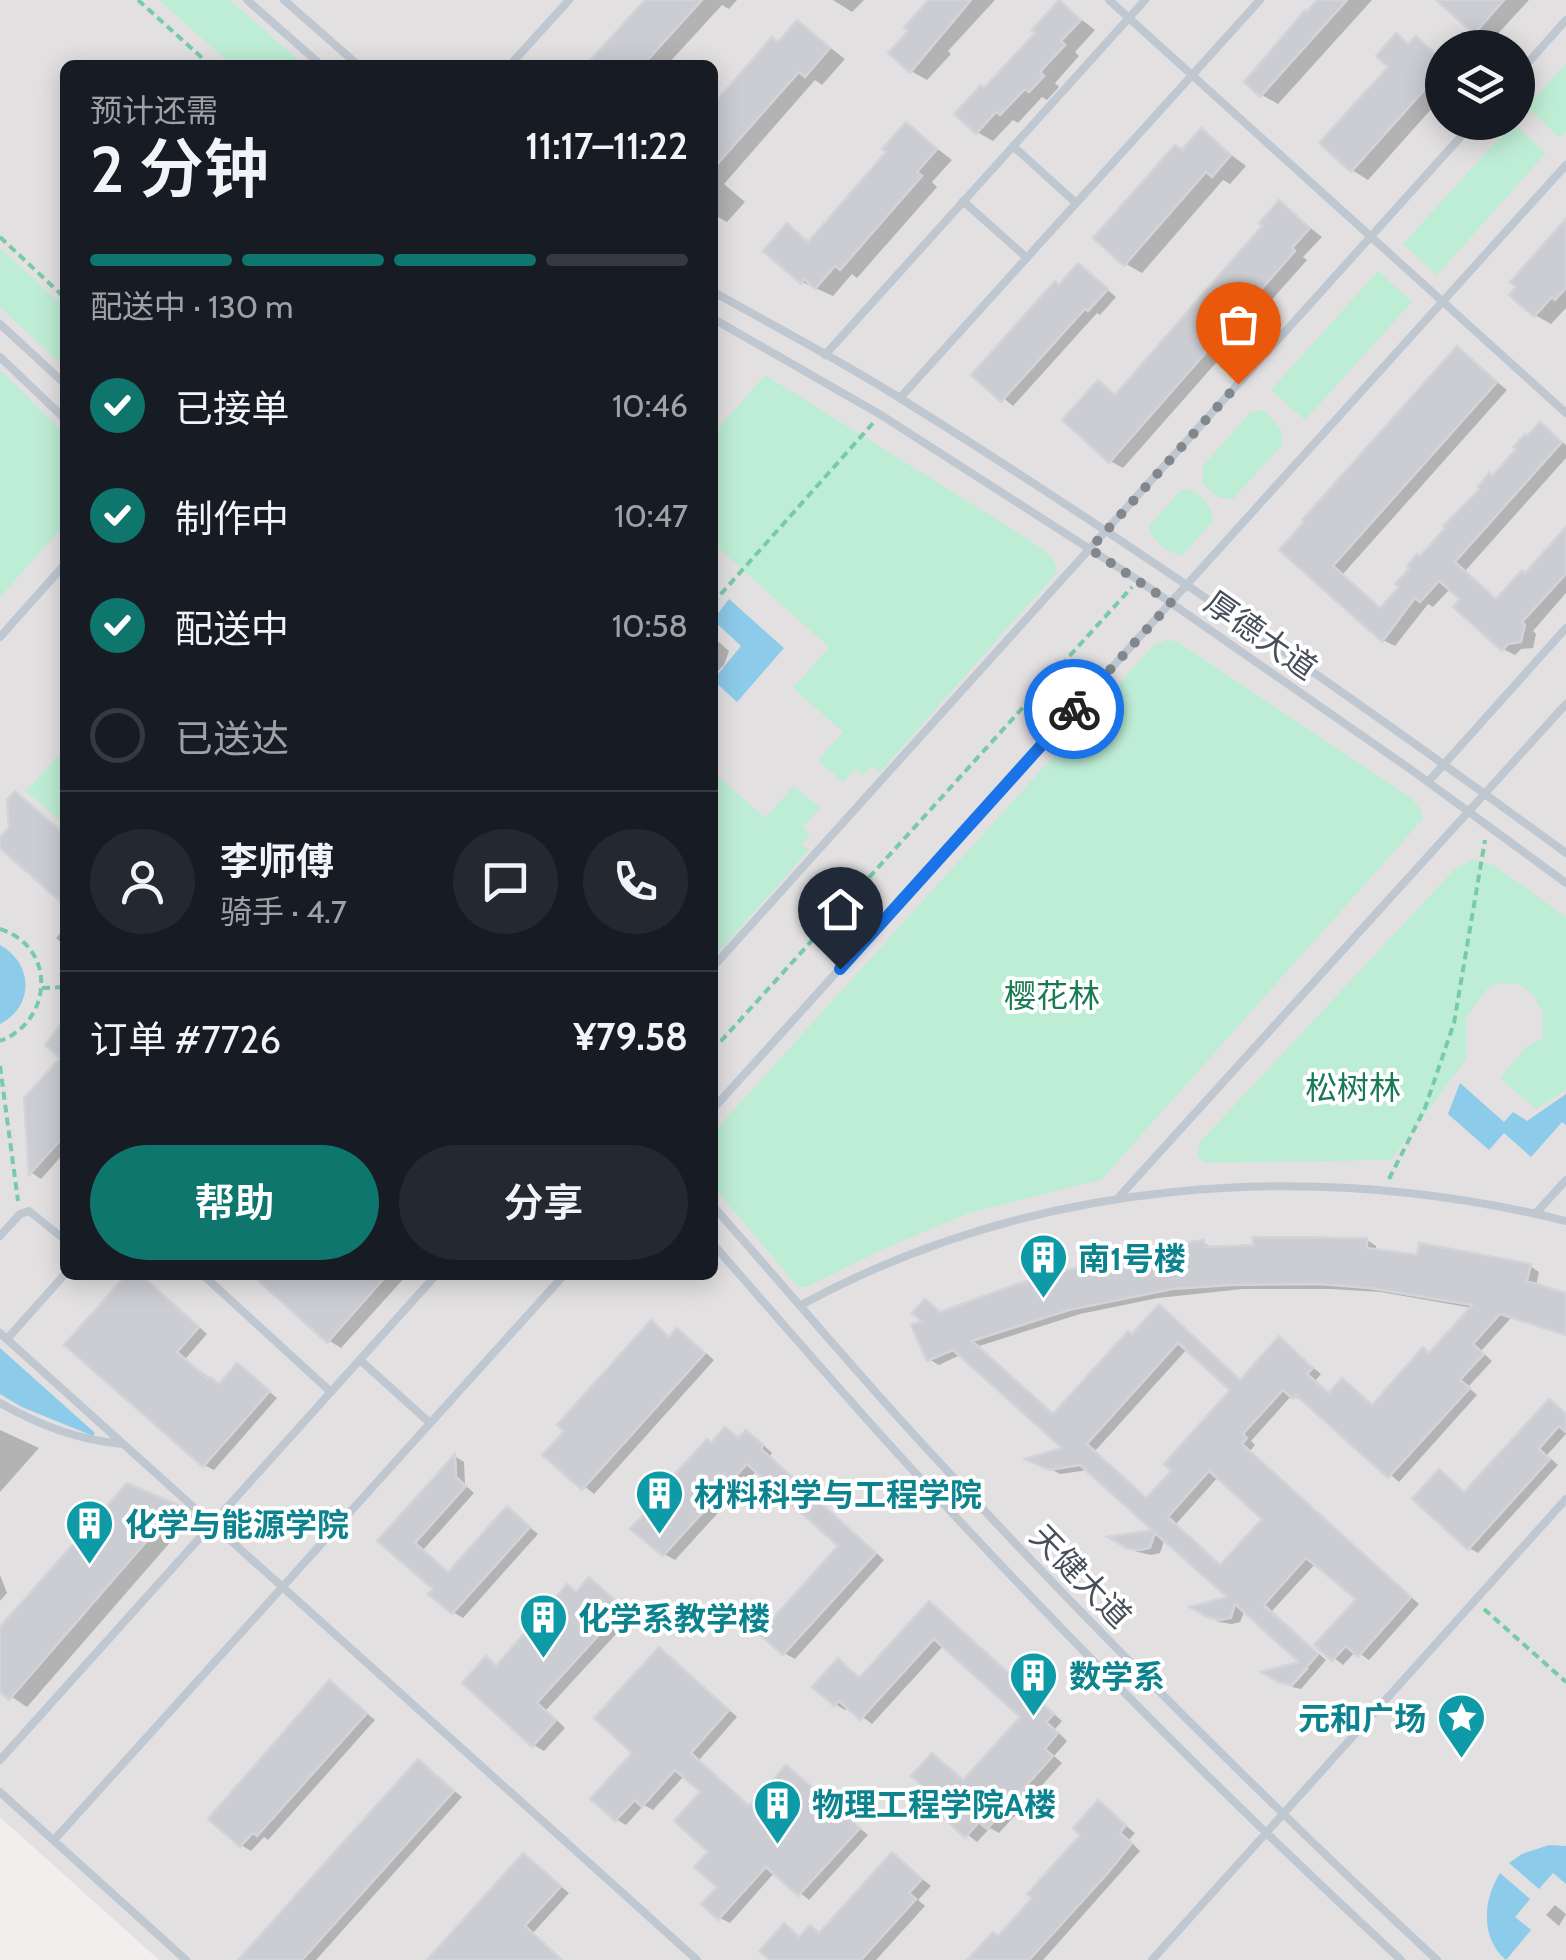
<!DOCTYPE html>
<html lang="zh">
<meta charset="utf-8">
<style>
body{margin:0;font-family:Cabin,"Noto Sans SC",sans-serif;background:#242831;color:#f1f3f6;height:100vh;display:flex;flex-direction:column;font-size:38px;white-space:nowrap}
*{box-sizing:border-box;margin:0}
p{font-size:32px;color:#9ea1a6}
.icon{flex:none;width:55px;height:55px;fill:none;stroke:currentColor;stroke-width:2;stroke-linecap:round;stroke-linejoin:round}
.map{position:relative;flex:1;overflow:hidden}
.drawer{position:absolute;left:60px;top:60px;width:658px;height:1220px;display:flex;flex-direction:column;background:#171b24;border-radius:15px;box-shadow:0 5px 25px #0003}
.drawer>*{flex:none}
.controls{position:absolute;left:1425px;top:30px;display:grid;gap:20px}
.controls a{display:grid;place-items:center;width:110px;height:110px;border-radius:50%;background:#171b24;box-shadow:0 5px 25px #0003;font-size:50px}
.pin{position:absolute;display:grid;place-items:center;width:85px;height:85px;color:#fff;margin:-102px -42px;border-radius:50% 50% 50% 0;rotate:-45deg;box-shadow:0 0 10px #0007}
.pin .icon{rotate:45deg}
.courier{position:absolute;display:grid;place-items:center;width:100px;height:100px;margin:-50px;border:8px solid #1a73e8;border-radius:50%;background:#fff;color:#222;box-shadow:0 2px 12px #0007}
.headline em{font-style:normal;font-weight:600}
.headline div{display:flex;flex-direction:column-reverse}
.headline{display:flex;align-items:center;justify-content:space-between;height:170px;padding:0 30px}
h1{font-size:65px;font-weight:600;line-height:75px}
.bar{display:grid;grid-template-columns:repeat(4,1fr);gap:15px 10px;align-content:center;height:120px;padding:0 30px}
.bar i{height:12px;border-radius:8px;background:#363941}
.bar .current{background:#0f766e}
.bar p{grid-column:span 4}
.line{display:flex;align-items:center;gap:25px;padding:0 30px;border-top:2px solid #363941}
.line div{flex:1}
.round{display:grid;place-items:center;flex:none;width:105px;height:105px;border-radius:52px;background:#242831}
ol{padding:0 30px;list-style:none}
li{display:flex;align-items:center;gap:30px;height:110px}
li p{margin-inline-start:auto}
li .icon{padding:10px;border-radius:50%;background:#0f766e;color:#fff;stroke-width:4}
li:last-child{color:#9ea1a6}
li i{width:55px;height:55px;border:5px solid #363941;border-radius:50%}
.action{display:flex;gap:20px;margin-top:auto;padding:20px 30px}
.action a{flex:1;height:115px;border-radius:60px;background:#0f766e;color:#fff;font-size:40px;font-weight:600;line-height:115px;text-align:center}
.action a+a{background:#242831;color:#f1f3f6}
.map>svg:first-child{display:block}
.education{fill:#e2e0e0;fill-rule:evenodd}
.green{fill:#beedd5}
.water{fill:#8ccbe9}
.shadow{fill:#0003;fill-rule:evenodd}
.building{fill:#cbcdd3;stroke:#d2d4da;stroke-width:2.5;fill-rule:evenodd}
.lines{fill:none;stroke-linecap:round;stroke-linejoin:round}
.path{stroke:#77caaa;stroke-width:4;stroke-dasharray:8 5;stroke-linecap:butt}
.service{stroke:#bfc7d0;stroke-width:8}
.done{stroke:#82878e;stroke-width:10;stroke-dasharray:0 18}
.route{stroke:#1a73e8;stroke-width:12}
.labels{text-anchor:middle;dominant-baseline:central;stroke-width:8;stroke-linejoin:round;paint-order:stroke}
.street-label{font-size:32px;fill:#474f5b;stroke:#fff}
.park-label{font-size:32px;fill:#1a7a55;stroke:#fff}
.culture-label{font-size:32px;font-weight:bold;fill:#0d838f;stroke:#fff;text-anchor:start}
</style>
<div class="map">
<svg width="1566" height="1960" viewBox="0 0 1566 1960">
<rect width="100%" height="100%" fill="#f1eeee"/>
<!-- education -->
<path class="education" d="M0,0H1566V1960H159L0,1817ZM1442,48H1518V122H1442ZM65,65H712V1275H65Z"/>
<!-- green -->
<path class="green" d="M159,0H230L304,65H232Z
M1566,64V131L1560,138L1526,107Z
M1513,123L1546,153L1437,275L1403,244Z
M0,248L65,308V368L0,307Z
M1378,271L1412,302L1305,420L1271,390Z
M0,370L65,434V525L0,597Z
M765,375L1031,541C1043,550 1056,556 1057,572L880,772L872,766L863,776L855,769L843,782L818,760L843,732L793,688L829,647L713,543V434Z
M1264,410L1282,431V445L1234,498C1220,502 1211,492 1202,483L1203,466L1250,413Z
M1187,489C1201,493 1215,507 1212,522L1182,556C1168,552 1151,542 1149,526L1180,491Z
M1167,640L1178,642L1411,798L1420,809L1423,819L1102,1179L966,1214L877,1252L807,1287H798L713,1186V1133L1154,645Z
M65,748V825L26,791Z
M717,775L765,818L794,786L820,808L803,827L810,834L802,844L809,850L713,958L712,780Z
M1473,859L1495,866L1566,917V1090L1536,1109L1500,1078L1527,1046L1542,1039L1543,1013L1533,995L1518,984L1498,983L1487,989L1466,1017V1059L1391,1160L1204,1163L1197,1155L1201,1141L1454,870Z"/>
<!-- water -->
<path class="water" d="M729,599L784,648L737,702L713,680L741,646L713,620Z
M0,945C33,963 35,1006 0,1024Z
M1460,1083L1504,1122L1513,1112L1527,1121L1566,1094V1125L1562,1122L1531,1157L1504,1133L1489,1150L1448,1114Z
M0,1348L95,1433L93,1436L22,1407L0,1394Z
M1549,1845L1566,1846V1884L1553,1873L1539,1889L1509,1863L1522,1854Z
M1500,1873L1530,1899L1515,1917L1531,1930L1506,1960C1480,1938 1483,1900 1500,1873Z"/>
<!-- shadow -->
<path class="shadow" d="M648,0H737L729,9L722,5L667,65H589Z
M833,0H864L852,12Z
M932,0H995L948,51L951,54L927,80L911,71Z
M1316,0H1372L1278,104L1262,95L1256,67Z
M1451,0H1529L1491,41L1475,32Z
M1060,3L1095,30L1075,52L1079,56L1055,83L1059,87L1047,100L1042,97L1018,123L1013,120L993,141L977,132L985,90L1038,33Z
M798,23L845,59L822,85L815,80L724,184L745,202L727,222L712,214V109Z
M1397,36L1411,45L1416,39L1442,58V97L1368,180L1352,170L1391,67Z
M906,125L952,160L932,182L937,187L857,278L852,274L833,296L802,282L788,227L811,242L889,152Z
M1201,132L1246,166L1230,184L1223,180L1142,273L1126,264L1183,152Z
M1279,203L1322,237L1303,257L1307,260L1123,468L1110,461L1099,383L1118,396L1266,226Z
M1566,223V308L1551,324L1535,315Z
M1079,266L1116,297L1100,315L1097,313L1013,406L974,374Z
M1457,349L1507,390L1343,574L1382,609L1421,558L1540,425L1566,445V458L1465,571L1498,600L1526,576L1566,531V593L1533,631L1536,634L1533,648L1521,649L1515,655L1503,649L1451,588L1433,607L1428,604L1395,646L1383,640L1283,550Z
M712,636L729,651L724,665L712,677Z
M65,928V946L56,938Z
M64,1015L65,1152L41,1179L32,1173L27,1099L63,1058L59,1030Z
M1367,1240L1376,1246V1252L1530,1266L1539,1272L1536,1286L1566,1296V1336L1511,1318L1481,1351L1492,1361L1468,1387L1477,1395L1399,1482L1306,1400L1304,1402L1292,1395L1251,1441L1255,1445L1250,1451L1419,1604L1369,1660L1356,1651L1343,1665L1318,1645L1360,1599L1316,1563L1272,1611L1326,1660L1301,1689L1292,1687L1309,1668H1302L1287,1685L1279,1680L1304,1663L1245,1610L1240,1622L1232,1624L1219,1622L1196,1608L1232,1598L1165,1538L1160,1553L1151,1555L1138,1552L1115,1539L1157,1531L1089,1470L1060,1474L1031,1459L1067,1450L962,1354L939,1365L929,1359L926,1302L943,1314L1204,1243L1214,1249ZM1243,1289H1331L1380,1292L1473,1308L1431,1355L1374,1406L1343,1381L1331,1394L1315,1381L1321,1374L1279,1340L1242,1381L1159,1307L1055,1415L979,1346L1080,1314L1158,1298ZM1188,1348L1234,1390L1174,1470L1148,1499L1095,1451ZM1219,1476L1266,1519L1222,1566L1176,1524Z
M130,1275L143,1276L207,1334L185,1359L220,1386L238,1366L277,1398L214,1470L204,1465Z
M256,1275H407L341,1348L328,1340Z
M651,1323L672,1338L678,1331L688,1337L714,1360L594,1494L546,1455Z
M1549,1402L1566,1414V1434L1547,1455L1558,1465L1478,1553L1469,1548L1440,1472L1466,1494Z
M0,1430L39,1448L0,1492Z
M726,1430L740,1440L746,1433L757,1439L772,1453L770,1456L884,1560L795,1659L784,1653L841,1546L757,1470L675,1560L664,1554L712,1445Z
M456,1457L464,1462L465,1485L474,1493L423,1550L450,1574L508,1509L538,1534L463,1618L453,1612L437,1588L381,1540Z
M127,1486L193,1516L27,1707L0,1689V1631Z
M0,1575L7,1593L0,1601Z
M590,1580L629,1612L613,1629L617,1633L546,1710L565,1728L544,1751L534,1745L486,1659L499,1666Z
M929,1604L1062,1721L1055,1729L1067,1741L1054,1756L1062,1763L999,1833L990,1828L977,1842L939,1811L945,1804L933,1756L966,1782L1024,1717L944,1645L872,1724L849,1707L845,1710L835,1704L839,1662L862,1679Z
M669,1656L737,1717L699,1760L751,1807L787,1768L868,1835L809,1900L775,1872L730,1923L720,1918V1887L711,1851L704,1792L685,1775L653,1810L644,1805L626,1825L616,1819Z
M330,1683L375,1720L268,1840L264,1837L251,1851L241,1845Z
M419,1762L462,1797L316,1960H250Z
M1098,1803L1135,1833L1129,1840L1140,1851L1043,1960H971L999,1938L1035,1898L1084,1834Z
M893,1855L931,1886L918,1900L925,1906L876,1960H773L785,1927L802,1938L821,1934Z
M524,1856L569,1893L533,1933L562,1960H431Z
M1555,1905L1566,1914L1559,1926L1546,1915Z"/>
<!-- building -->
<path class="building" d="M645,0H702L643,65H586Z
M929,0H971L910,73L888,53L908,31L904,27Z
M1059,0L1081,20L1061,41L1065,45L1040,72L1044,76L1029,92L1025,89L1000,115L996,112L976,134L954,114L981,85L984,88L1035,33L1032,30Z
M1317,0H1347L1260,97L1244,82L1305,10L1307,12Z
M1436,0H1504L1474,34Z
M797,20L830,48L805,77L799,72L712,170V106L772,37L778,42Z
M1396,33L1408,44L1416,36L1442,60V70L1351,172L1319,143L1388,67L1376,56Z
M906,122L937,149L917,172L922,176L840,270L835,266L815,289L804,279L801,284L763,251L787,223L808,242L886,152L882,149Z
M1201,128L1231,155L1212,177L1206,172L1124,266L1093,238L1175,145L1182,150Z
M1279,200L1310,228L1292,248L1295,251L1109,463L1062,420L1098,380L1115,395L1262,226L1259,223Z
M1566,219V288L1555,300L1552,297L1534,317L1509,295L1516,287L1510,282Z
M1078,263L1108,289L1088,311L1085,309L1001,402L971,375L1055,281L1059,285Z
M1457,346L1497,382L1333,566L1380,608L1399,587L1395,584L1409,569L1407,566L1417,554L1420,556L1445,528L1443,526L1480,489L1478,487L1489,473L1492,476L1516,449L1513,447L1525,434L1527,436L1540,422L1562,442L1455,562L1496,599L1522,570L1525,573L1566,527V574L1522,622L1525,625L1521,642L1508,644L1502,651L1453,607L1460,599L1439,581L1420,602L1415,598L1382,642L1279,550L1304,522L1302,520Z
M15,791L65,835V906L0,848V837L9,827L7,800Z
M65,1018V1135L29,1175L24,1098L60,1058L45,1045Z
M1253,1237L1367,1238V1248L1417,1255L1419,1243L1531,1264L1527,1281L1566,1293V1335L1500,1314L1473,1344L1484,1354L1460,1380L1470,1388L1388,1478L1296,1395L1293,1399L1283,1390L1243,1434L1247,1438L1242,1444L1411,1597L1358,1657L1346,1646L1332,1661L1314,1645L1356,1599L1306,1558L1264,1605L1318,1654L1291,1685L1278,1682L1261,1672L1299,1662L1235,1604L1231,1618L1220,1620L1207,1617L1190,1607L1227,1597L1155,1533L1150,1548L1140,1550L1126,1548L1108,1537L1152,1530L1080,1465L1049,1470L1025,1459L1062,1448L953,1350L927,1361L911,1325L921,1321L912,1313L925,1299L940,1312L1017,1284L1090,1264V1258L1204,1240L1205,1247L1253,1245ZM1319,1284L1369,1288L1472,1305L1429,1353L1423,1347L1372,1405L1342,1378L1329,1393L1307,1374L1313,1368L1279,1336L1240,1380L1159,1304L1132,1334L1128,1331L1053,1414L972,1341L1069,1310L1172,1289L1231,1285ZM1178,1343L1230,1390L1164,1464L1171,1471L1146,1498L1087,1444ZM1209,1471L1262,1519L1220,1565L1168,1517Z
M126,1275H141L199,1327L177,1352L208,1379L210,1377L219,1384L237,1363L270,1391L203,1467L64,1345Z
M252,1275H387L327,1343Z
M651,1320L669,1337L677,1328L705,1353L582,1490L542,1455L564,1431L557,1425Z
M1549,1399L1566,1414V1432L1559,1426L1539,1449L1550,1459L1468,1550L1412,1499L1439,1469L1464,1492Z
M725,1427L738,1438L746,1430L763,1445L761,1449L876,1553L783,1655L759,1634L838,1546L747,1464L663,1556L630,1529L644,1514L641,1511L707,1439L711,1443Z
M455,1454L456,1477L466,1486L415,1543L448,1572L507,1506L530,1527L452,1614L428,1594L433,1589L377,1541Z
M127,1483L178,1505L9,1700L0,1692V1627Z
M589,1577L620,1605L604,1622L608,1625L537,1703L556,1720L532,1747L462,1683L486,1656L496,1666L567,1584L576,1592Z
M929,1601L1054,1714L1046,1722L1058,1733L1045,1749L1053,1756L987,1829L979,1822L965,1838L936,1811L942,1804L911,1776L932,1753L963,1780L1020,1717L934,1639L860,1720L839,1701L834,1706L812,1687L838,1658L859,1678Z
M659,1647L729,1710L691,1753L749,1806L786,1765L860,1828L798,1896L766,1867L718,1920L701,1904L717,1887L694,1867L708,1852L674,1821L700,1792L675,1770L642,1807L635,1800L615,1821L590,1799L632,1753L594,1718Z
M329,1680L367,1713L257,1836L253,1833L240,1847L208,1819Z
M418,1759L454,1791L302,1960H238Z
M1098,1800L1126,1825L1120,1833L1132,1843L1108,1873L1029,1960H967L993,1932L998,1936L1032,1898L1027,1894L1080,1835L1073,1828Z
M892,1852L922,1879L909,1893L916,1899L861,1960H770L759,1951L784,1923L799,1937L810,1925L819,1933Z
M523,1853L561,1886L525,1926L562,1960H427Z"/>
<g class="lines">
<!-- path -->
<path class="path" d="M138,0L210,65
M0,237L65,298
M712,604L874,422
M0,929C57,947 53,1021 0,1041
M42,988L65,987
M712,1051L1132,587
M0,1066L18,1201
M1389,1179L1425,1108L1454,1023L1485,840
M1484,1609L1566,1682"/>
<!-- service -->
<path class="service" d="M247,0L321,65
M284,0L358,65
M1109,0L1566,413
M510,65L569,0
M1518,74L1566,20
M1013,146L1076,203
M963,201L1027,258
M712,291C772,325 832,356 890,392C1122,536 1346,692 1566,853
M712,318L881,415L1138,580L1413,771L1566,883
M0,324L65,384
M825,355L1145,0
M0,357L65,419
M900,398L1260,0
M0,637L65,564
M1428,782L1566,628
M712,968L1474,122
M712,1110L1566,165
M1119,1197L1566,704
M712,1205C784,1286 854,1370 928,1450C1091,1627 1261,1796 1437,1960
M1536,1213L1566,1180
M0,1236L20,1214L29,1211L65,1240
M712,1243C777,1317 841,1392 908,1465C1065,1637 1230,1802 1401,1960
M203,1275L331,1392
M801,1305C1035,1178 1310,1158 1566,1221
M0,1333L697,1960
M7,1339L65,1274
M360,1360L430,1423
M0,1403C39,1425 77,1440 123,1444
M0,1760L436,1275
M0,1792L186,1960
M54,1840L564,1275
M1152,1960L1566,1499"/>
</g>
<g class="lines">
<!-- done -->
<path class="done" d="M1074,709L1171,603L1090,549L1238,384"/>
<!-- route -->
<path class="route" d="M840,969L1074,709"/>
</g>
<!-- icons -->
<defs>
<symbol id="building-pin" viewBox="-11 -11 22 30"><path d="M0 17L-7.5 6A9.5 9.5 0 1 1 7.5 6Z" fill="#0f9aa8" stroke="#fff"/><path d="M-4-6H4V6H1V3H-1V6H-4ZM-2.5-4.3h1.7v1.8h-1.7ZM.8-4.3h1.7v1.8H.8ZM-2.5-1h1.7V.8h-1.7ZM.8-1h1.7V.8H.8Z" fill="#fff"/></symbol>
<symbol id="sight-pin" viewBox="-11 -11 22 30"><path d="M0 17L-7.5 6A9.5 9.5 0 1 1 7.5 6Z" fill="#0f9aa8" stroke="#fff"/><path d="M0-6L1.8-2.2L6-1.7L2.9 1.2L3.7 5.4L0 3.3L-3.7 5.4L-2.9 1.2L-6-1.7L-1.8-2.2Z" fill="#fff"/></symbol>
</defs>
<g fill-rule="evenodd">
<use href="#building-pin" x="1016" y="1230" width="55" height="75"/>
<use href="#building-pin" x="632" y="1466" width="55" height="75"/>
<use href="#building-pin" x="62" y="1496" width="55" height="75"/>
<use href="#building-pin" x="516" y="1590" width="55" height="75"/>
<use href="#building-pin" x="1006" y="1648" width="55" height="75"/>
<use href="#sight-pin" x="1434" y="1690" width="55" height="75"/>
<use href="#building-pin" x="750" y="1776" width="55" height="75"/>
</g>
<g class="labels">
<!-- street labels -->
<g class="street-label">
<text transform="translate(1261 635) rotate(35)">厚德大道</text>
<text transform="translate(1081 1576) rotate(46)">天健大道</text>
</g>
<!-- park labels -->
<g class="park-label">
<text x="1052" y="995">樱花林</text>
<text x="1353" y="1087">松树林</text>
</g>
<!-- culture labels -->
<g class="culture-label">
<text x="1078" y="1258">南1号楼</text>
<text x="694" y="1494">材料科学与工程学院</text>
<text x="125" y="1524">化学与能源学院</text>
<text x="578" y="1618">化学系教学楼</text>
<text x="1069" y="1676">数学系</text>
<text x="1426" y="1718" text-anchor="end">元和广场</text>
<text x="812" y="1804">物理工程学院A楼</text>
</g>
</g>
</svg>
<div class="controls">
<a><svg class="icon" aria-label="layers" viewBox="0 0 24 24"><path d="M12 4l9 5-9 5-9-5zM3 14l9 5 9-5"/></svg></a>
</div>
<div class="pin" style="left:1238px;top:384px;background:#ea580c"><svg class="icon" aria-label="bag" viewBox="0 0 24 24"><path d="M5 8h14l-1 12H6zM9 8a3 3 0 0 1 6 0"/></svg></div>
<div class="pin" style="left:840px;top:969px;background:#1f2937"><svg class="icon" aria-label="home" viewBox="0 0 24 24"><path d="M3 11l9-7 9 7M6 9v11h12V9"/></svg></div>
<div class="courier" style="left:1074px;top:709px"><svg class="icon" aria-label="bike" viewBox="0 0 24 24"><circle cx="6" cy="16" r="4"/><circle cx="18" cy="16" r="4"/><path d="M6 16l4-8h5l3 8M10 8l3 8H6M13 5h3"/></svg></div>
<section class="drawer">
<div class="headline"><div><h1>2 分钟</h1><p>预计还需</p></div><em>11:17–11:22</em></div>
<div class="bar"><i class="current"></i><i class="current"></i><i class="current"></i><i></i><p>配送中 · 130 m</p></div>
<ol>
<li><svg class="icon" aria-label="check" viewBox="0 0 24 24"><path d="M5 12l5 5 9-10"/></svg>已接单<p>10:46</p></li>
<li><svg class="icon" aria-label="check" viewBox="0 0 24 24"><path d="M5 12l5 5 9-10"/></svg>制作中<p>10:47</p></li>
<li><svg class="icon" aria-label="check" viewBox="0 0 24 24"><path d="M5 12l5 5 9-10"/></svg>配送中<p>10:58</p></li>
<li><i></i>已送达</li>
</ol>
<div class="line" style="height:180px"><a class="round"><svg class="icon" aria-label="person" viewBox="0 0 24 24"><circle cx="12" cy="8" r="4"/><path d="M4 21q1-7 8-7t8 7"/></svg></a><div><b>李师傅</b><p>骑手 · 4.7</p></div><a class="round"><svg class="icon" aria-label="chat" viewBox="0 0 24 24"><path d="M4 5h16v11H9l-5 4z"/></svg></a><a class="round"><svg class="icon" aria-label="phone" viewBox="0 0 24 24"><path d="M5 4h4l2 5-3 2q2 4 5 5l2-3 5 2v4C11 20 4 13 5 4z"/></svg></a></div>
<div class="line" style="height:130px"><div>订单 #7726</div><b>¥79.58</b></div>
<div class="action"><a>帮助</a><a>分享</a></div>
</section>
</div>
